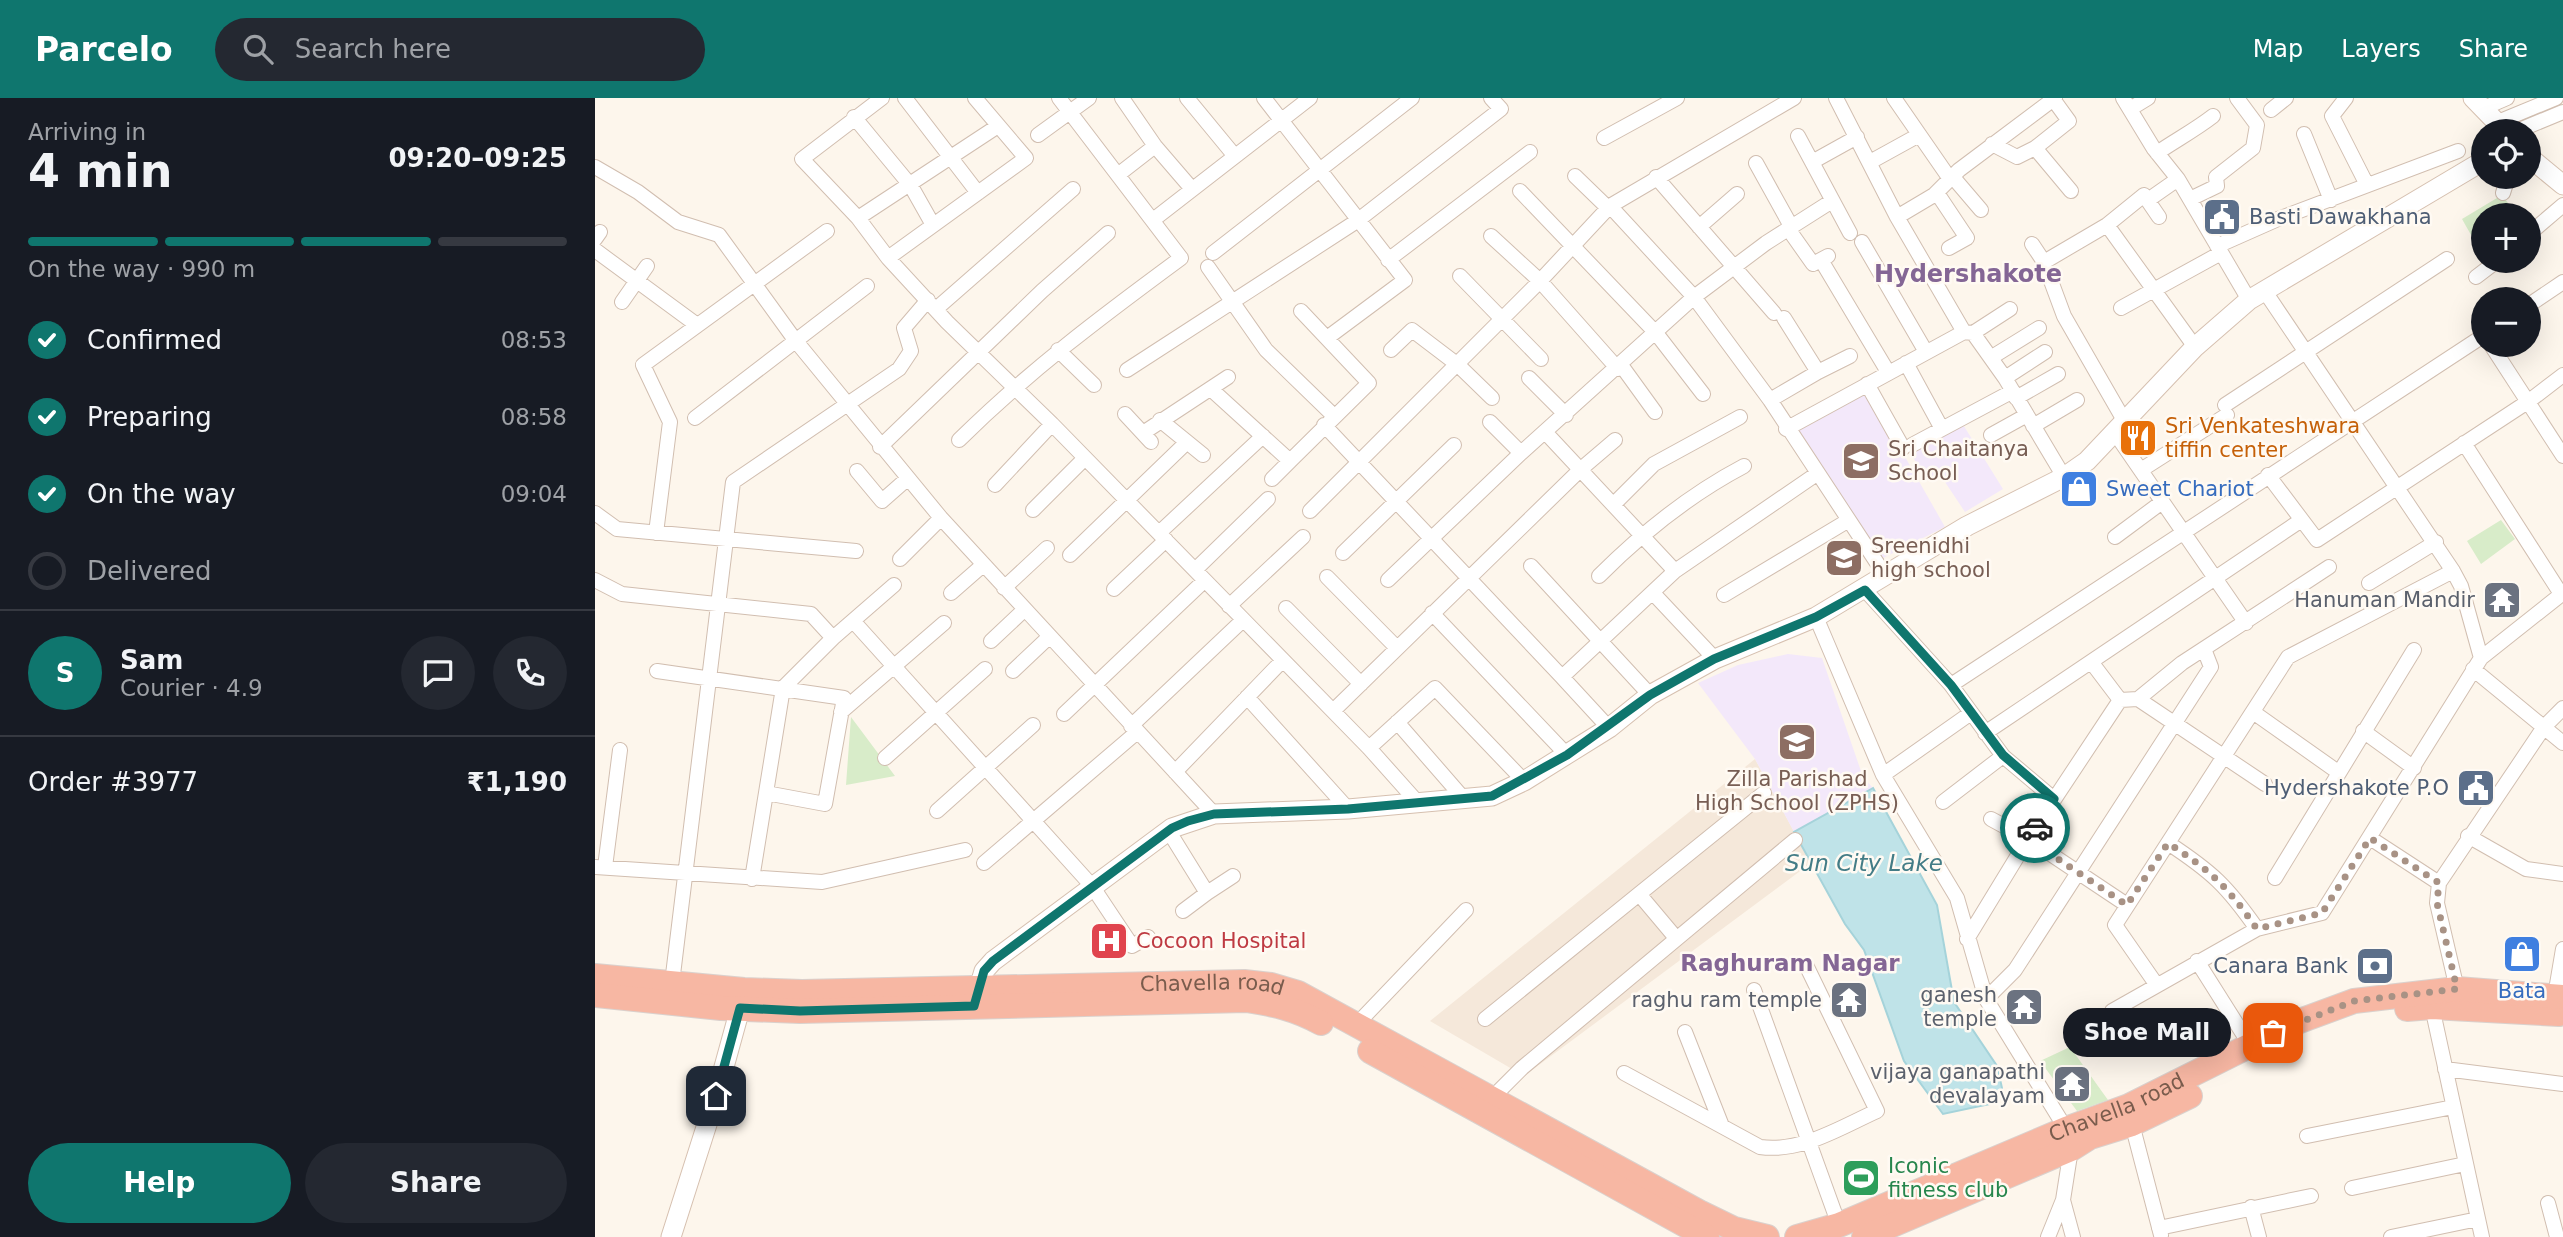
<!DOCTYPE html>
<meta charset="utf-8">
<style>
body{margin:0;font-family:"DejaVu Sans",sans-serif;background:#242831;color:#f1f3f6;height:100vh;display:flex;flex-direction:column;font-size:26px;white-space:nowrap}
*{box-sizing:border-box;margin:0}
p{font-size:23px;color:#9ea1a6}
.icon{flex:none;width:38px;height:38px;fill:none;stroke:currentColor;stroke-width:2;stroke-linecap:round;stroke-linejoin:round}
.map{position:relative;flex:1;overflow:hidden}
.panel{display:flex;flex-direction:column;background:#171b24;width:595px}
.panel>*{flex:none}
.controls{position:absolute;left:1876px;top:21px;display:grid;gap:14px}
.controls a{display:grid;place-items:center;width:70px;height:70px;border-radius:50%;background:#171b24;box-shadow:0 7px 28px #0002;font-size:35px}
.pin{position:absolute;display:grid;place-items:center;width:60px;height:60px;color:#fff;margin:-30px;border-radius:14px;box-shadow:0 4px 10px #0006}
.courier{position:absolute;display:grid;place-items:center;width:70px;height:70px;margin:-35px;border:5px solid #0f766e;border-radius:50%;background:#fff;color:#222;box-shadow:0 2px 9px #0007}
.bubble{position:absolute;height:49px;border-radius:24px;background:#171b24;box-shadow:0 7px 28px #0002;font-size:23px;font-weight:700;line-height:49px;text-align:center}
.summary em{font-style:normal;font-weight:700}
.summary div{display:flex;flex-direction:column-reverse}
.summary{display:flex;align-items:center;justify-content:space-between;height:119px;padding:0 28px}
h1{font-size:46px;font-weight:700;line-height:52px}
.bar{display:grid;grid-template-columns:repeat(4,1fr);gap:10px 7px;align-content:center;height:84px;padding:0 28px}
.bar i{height:9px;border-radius:5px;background:#363941}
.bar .current{background:#0f766e}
.bar p{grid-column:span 4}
.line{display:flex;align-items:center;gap:18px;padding:0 28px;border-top:2px solid #363941}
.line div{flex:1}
.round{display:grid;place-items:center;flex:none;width:74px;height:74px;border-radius:37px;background:#242831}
ol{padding:0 28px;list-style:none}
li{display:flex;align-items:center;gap:21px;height:77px}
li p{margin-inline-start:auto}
li .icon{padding:7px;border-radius:50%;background:#0f766e;color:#fff;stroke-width:4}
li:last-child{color:#9ea1a6}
li i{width:38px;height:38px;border:4px solid #363941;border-radius:50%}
.button{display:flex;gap:14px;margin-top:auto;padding:14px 28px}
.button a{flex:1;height:80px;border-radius:42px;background:#0f766e;color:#fff;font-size:28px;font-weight:700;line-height:80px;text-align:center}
.button a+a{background:#242831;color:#f1f3f6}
header{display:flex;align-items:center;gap:42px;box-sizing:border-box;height:98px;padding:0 35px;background:#0f766e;color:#fff}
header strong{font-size:33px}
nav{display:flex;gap:38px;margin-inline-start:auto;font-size:24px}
.search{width:490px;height:63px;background:#242831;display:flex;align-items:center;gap:18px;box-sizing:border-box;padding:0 24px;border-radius:38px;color:#9ea1a6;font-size:26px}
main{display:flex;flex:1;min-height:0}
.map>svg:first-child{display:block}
.residential{fill:#f5e8da}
.education{fill:#f3e8fa}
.green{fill:#d8ecc9}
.water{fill:#bfe3e8;stroke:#a5d3da;stroke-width:2}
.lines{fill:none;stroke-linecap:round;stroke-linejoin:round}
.street-casing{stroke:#d1beb0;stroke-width:16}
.secondary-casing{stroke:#d6c0b0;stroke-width:21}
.highway-casing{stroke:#dad1cd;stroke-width:26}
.street{stroke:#fff;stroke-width:14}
.secondary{stroke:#fff;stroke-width:19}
.highway{stroke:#f7b7a3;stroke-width:24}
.done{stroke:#a89285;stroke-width:7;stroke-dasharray:0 12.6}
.route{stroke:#0f766e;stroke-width:9}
.labels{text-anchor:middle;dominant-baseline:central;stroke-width:5;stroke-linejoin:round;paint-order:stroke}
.service-label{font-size:21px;fill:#4e5e75;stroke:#fffaf3;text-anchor:end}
.food-label{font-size:21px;fill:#c56008;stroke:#fffaf3;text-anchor:start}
.education-label{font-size:21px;fill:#785e54;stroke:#fffaf3;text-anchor:start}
.shop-label{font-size:21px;fill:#366cbe;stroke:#fffaf3;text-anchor:start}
.worship-label{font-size:21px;fill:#5b616d;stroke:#fffaf3;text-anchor:end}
.health-label{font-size:21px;fill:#be3a42;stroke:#fffaf3;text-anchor:start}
.street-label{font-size:21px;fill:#7a5c4d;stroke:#fffaf3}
.leisure-label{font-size:21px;fill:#27864d;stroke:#fffaf3;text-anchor:start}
.water-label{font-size:23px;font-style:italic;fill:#437c86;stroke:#fffaf3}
.neighbourhood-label{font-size:23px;font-weight:bold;fill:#846695;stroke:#fffaf3}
.quarter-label{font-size:24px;font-weight:bold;fill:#846695;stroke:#fffaf3}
</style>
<header>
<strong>Parcelo</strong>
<div class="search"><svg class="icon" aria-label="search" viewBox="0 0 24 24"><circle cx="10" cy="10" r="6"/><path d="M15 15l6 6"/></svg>Search here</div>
<nav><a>Map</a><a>Layers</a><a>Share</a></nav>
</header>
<main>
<section class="panel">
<div class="summary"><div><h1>4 min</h1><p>Arriving in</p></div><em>09:20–09:25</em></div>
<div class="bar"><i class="current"></i><i class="current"></i><i class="current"></i><i></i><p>On the way · 990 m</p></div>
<ol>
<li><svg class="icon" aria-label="check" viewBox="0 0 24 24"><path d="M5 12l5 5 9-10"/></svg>Confirmed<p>08:53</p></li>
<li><svg class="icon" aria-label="check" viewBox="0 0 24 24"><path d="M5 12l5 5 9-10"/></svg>Preparing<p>08:58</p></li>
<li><svg class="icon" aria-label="check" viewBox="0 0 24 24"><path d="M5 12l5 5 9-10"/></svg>On the way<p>09:04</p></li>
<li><i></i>Delivered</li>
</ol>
<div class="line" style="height:126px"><b class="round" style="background:#0f766e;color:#fff">S</b><div><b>Sam</b><p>Courier · 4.9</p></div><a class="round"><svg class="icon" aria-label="chat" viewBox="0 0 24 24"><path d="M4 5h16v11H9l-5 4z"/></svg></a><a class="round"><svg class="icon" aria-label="phone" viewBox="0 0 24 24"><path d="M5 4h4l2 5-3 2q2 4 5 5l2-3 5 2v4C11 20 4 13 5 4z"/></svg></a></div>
<div class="line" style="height:91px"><div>Order #3977</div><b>₹1,190</b></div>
<div class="button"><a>Help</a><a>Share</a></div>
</section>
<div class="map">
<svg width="1968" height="1139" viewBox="0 0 1968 1139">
<rect width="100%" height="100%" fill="#fdf6ec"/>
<!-- residential -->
<path class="residential" d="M1160,661L1216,765L929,978L835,923Z"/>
<!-- education -->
<path class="education" d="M1273,294L1350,429L1284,462L1199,335Z
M1367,325L1408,391L1370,414L1344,375L1331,381L1315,354Z
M1193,556L1227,560L1268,679L1278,690L1199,734L1160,661L1103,585L1143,567Z"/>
<!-- green -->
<path class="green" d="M1907,97L1919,113L1913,117H1888V137L1880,144L1867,121Z
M1906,422L1920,441L1886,466L1872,443Z
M256,619L300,678L251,687Z
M1475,949L1513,1002L1482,1013L1445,963Z"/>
<!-- water -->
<path class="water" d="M1278,690L1342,807L1359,904L1402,968L1407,990L1399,1005L1348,1016L1309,963L1269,852L1250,826L1199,734Z"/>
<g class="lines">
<defs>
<path id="street" d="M287,0L207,61L263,120L293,160L352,224L457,326L774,650L824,706
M310,0L383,95
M527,0L560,48L597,91
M592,0L639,57
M669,0L810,182L732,240
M1241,0L1302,119L1369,234
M1299,0L1355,81
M1528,0L1559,51L1583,81L1654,202
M1751,0L1737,18L1772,87
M1458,1L1474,23L1440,50L1476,93
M1889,10L1912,0
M1535,11L1553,0
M1676,12L1691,0
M259,19L316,88L338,127
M1903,24L1961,0
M1922,33L1968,14
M1709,36L1736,102
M443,37L494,0
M1203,38L1255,135
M1009,40L1082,0
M1397,46L1422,59L1440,50
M1562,55C1581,42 1600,32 1618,18
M1217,64L1262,39
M1275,64L1324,37
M1161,65L1197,130
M0,69L43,94L83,124L124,137L200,242L346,420L619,716
M524,76L560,48
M980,78L1013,110
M1357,78L1386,112
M1061,79L1179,215
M925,93L1061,235L1108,296
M1342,95L1372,140L1354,150
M1908,95L1913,79
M1595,101L1622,88L1621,79L1658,50L1662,27L1642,0
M1553,102L1583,81
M1015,108L1099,199L1175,302L1290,477
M1302,119L1339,97L1364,72L1460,0
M263,120L403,28
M558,122L715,0
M1512,127L1600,249
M1104,129L1142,96
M1194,132L1218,166L1233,158
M1934,136L1968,107
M896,138L945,183L1023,271
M0,141L5,134
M1267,144L1331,254
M1437,146L1449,164
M1622,148L1683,121L1863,53
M0,152L102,227
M618,155L817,0
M293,160L431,60L380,0
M793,162L935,54
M1226,162L1293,274
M613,169L671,252L739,318
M865,178L946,261
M1881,179L1902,163
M1669,192L1858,473L1866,488L1886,560
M27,204L52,168
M1934,207L1968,184
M1526,210L1626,155
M341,211L478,91
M1189,220L1223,274L1255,258
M1378,235L1410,280L1469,379
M1896,247L1968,358
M463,252L499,287
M796,252L817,232L863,267L897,300
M1397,259L1444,230
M1311,265L1347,331
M1026,267L1060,314
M532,272L762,123L906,11L896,0
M934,280L971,317
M1410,280L1450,254
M1272,286L1308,350
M617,292L695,363L774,285L706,213
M1421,300L1463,276
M1175,302L1223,274
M1630,307L1852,161
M530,316L556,344
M100,320L272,188
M565,322L608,357
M895,324L926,355
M1530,324L1469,218L1449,164L1512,127L1549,97L1564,119
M729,327L967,579L1080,473L1223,375
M1438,328L1482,302
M1191,331L1369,234L1378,235L1415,211
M548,335L633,279
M951,335L1080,473
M1520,335L1651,525
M1396,337L1432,317
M364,342C435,272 506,219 586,160L464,0
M1869,345L1966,496
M1317,347L1418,293
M285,349L447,193L513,135
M1546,372L1632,317
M262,373L287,403L312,381
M1673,377L1722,442L1934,303L1968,277
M677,381L695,363
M400,387L457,326
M1020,405L1059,366L1145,319
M438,412L490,360
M715,413L945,183L1015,108L1199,0
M0,415L22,431L261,453
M61,435L75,324L48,267L232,133
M564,435L668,338
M1520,439L1567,404
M748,455L859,347
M475,457L591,345
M305,461L346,420
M936,468L1055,597
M600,472L673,401
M1004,478C1048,434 1094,397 1149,368
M732,479L802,550
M0,482L27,496L216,516L238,540
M793,482L926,355L1099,199L1171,145L1237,103
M1774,485L1841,444
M409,490L452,450
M519,491L571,442
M1270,492L1356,587L1408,658L1459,701
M356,495L388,467
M1058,495L1120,561
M1129,497L1254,422
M634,508L708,439
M691,510L766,586
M837,515L972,657
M1221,519L1288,677L1362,800L1391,901L1471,1031
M259,524L497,788L537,848L553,839
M396,543L429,512
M1497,565L1525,602
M1878,571L1968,645
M62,573L249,600L230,706L171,695
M418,573L454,539
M967,579L1014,630
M1356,587L1888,238
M652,599L753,711
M1543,601L1587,565L1734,469
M738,613L986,371L1020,342
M246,614L349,525
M1658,614L1743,674
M469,616L609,483
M802,624L869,701
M536,628L648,522
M1768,633L1819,670
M1390,635L1705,423
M774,650L840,590L929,683
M290,660L390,571
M580,674L688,562
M1288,677L1376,615
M1348,704L1408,658
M342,713L438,627
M1396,721L1433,741L1532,807
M573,732L612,795L638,778
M1873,738L1931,771L1968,776
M1775,740L1844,785
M1573,745C1617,774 1632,788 1662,831
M389,765L541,635
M0,769L227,784L370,752
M10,769L25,652
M1680,780L1819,552
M157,781L188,590L238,540L299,487
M588,813L612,795
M1081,840L1044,796L1169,695
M1372,841L1433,741L1525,602L1543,601L1670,686
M1602,863L1655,947
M77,885L138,384L304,271L316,253L309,230L333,202
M1561,886L1520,827L1693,559L1858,473
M1862,891L1842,805L1844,785L1949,629L1968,610
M1159,892L1244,1127
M1960,898L1968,851
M1391,901L1420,872L1616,569L1609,551
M1837,909L1887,1139
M1517,913L1662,831L1727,815L1886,560L1968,495
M890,921L1044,796
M761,927L871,812
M1090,934L1127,1028
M1850,971L1968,986
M1029,975L1165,1049C1206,1055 1246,1029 1282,1013L1212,869
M893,1004L927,970L1200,742
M1537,1026L1566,1137
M1712,1038L1858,1009
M1757,1090L1870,1066
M1468,1102L1478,1139
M1953,1105L1962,1139
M1656,1109L1664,1139
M1564,1130L1716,1098
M1453,1139L1468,1102L1476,1051
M1796,1139L1883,1121"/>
<path id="secondary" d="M1878,0L1910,33
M1934,59L1968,87
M380,903L389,873L398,863L577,730L619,716L753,711L897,698L929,683L1014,630L1055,597L1120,561L1221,519L1372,428L1469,379L1492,363L1600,249L1654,202L1888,63
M76,1139L121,998L148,900"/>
<g id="highway">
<path id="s1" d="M0,878L149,892L207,894L649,884L676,887L703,895L1104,1114L1139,1131L1172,1139"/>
<path d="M0,897L126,910L205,913L651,902C678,906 701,911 726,925"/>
<path d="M1812,911L1837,909L1964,916"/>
<path d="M775,953L1112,1139"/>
<path id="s2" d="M1202,1139L1244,1127L1471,1031L1534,1008L1702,924L1759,903L1862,891L1968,899"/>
<path d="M1269,1139L1476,1051L1495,1039L1537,1026L1595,998"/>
</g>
</defs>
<!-- street casing -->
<use href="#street" class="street-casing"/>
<!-- secondary casing -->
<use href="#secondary" class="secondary-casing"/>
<!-- highway casing -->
<use href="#highway" class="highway-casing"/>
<!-- street -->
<use href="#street" class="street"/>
<!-- secondary -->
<use href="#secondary" class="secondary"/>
<!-- highway -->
<use href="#highway" class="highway"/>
</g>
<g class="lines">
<!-- done -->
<path class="done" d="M1440,730L1433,741L1532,807L1573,745C1617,774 1632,788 1662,831L1727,815L1775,740L1844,785L1842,805L1862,891L1759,903L1678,935"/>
<!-- route -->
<path class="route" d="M121,998L145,910L205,913L379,908L389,873L398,863L577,730L593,723L619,716L753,711L897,698L972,657L1055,597L1119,561L1221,519L1270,492L1356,587L1408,657L1459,701L1440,730"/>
</g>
<!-- icons -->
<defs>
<symbol id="civic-square" viewBox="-11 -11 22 22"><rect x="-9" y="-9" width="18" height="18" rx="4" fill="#5c6f8a" stroke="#fffaf3"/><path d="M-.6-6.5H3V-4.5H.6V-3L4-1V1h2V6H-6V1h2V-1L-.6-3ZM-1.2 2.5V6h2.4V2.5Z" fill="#fff"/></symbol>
<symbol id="restaurant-square" viewBox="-11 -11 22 22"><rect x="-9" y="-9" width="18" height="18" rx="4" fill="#e8710a" stroke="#fffaf3"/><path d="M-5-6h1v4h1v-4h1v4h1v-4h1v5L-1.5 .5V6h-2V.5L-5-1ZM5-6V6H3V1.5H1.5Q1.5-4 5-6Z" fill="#fff"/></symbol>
<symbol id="school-square" viewBox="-11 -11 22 22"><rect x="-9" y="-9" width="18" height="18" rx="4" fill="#8d6e63" stroke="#fffaf3"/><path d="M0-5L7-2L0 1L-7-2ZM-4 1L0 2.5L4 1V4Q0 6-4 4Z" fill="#fff"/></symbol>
<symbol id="shop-square" viewBox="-11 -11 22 22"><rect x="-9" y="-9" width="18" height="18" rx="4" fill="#3f7fe0" stroke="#fffaf3"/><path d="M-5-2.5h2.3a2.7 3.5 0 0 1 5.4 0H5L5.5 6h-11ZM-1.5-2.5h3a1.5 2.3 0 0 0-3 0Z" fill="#fff"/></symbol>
<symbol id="temple-square" viewBox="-11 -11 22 22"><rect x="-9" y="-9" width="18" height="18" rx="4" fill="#6b7280" stroke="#fffaf3"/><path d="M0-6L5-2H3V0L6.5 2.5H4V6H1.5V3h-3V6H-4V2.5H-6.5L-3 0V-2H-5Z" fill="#fff"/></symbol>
<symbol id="hospital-square" viewBox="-11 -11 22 22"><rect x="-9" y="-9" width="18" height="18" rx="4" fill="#e0444e" stroke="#fffaf3"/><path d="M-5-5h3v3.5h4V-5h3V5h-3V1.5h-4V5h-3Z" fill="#fff"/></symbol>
<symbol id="bank-square" viewBox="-11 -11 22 22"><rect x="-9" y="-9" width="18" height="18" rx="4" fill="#5c6f8a" stroke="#fffaf3"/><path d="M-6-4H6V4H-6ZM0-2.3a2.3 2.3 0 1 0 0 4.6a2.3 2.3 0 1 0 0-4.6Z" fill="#fff"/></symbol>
<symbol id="stadium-square" viewBox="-11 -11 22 22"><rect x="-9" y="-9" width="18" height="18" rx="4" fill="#2e9e5b" stroke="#fffaf3"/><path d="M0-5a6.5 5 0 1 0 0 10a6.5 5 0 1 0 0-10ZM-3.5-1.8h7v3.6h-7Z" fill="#fff"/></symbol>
</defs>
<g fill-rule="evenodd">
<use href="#civic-square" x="1605" y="97" width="44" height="44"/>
<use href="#restaurant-square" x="1521" y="318" width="44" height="44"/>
<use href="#school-square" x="1244" y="341" width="44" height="44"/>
<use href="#shop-square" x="1462" y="369" width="44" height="44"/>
<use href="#school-square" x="1227" y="438" width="44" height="44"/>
<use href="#temple-square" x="1885" y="480" width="44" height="44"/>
<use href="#school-square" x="1180" y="622" width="44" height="44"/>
<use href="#civic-square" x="1859" y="668" width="44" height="44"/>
<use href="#hospital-square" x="492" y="821" width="44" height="44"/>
<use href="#shop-square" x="1905" y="834" width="44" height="44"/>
<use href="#bank-square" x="1758" y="846" width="44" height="44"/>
<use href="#temple-square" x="1232" y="880" width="44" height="44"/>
<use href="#temple-square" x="1407" y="887" width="44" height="44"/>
<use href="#temple-square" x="1455" y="964" width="44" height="44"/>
<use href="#stadium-square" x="1244" y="1058" width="44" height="44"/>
</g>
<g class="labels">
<!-- service labels -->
<g class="service-label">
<text x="1654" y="119" text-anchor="start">Basti Dawakhana</text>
<text x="1854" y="690">Hydershakote P.O</text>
<text x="1753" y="868">Canara Bank</text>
</g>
<!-- food labels -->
<g class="food-label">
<text x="1570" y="328">Sri Venkateshwara<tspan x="1570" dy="24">tiffin center</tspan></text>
</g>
<!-- education labels -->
<g class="education-label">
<text x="1293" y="351">Sri Chaitanya<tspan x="1293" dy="24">School</tspan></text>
<text x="1276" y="448">Sreenidhi<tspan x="1276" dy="24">high school</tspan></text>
<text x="1202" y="681" text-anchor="middle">Zilla Parishad<tspan x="1202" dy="24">High School (ZPHS)</tspan></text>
</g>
<!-- shop labels -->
<g class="shop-label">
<text x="1511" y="391">Sweet Chariot</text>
<text x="1927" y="893" text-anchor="middle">Bata</text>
</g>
<!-- worship labels -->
<g class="worship-label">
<text x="1880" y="502">Hanuman Mandir</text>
<text x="1402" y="897">ganesh<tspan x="1402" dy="24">temple</tspan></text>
<text x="1227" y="902">raghu ram temple</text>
<text x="1450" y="974">vijaya ganapathi<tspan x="1450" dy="24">devalayam</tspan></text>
</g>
<!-- health labels -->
<g class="health-label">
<text x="541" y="843">Cocoon Hospital</text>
</g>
<!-- street labels -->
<g class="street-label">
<text stroke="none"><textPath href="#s1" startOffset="618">Chavella road</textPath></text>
<text stroke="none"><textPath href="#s2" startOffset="345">Chavella road</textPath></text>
</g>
<!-- leisure labels -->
<g class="leisure-label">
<text x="1293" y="1068">Iconic<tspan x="1293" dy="24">fitness club</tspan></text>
</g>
<!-- water labels -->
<g class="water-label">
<text x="1269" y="765">Sun City Lake</text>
</g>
<!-- neighbourhood labels -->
<g class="neighbourhood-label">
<text x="1195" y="865">Raghuram Nagar</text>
</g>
<!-- quarter labels -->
<g class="quarter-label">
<text x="1373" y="176">Hydershakote</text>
</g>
</g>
</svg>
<div class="controls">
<a><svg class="icon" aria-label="locate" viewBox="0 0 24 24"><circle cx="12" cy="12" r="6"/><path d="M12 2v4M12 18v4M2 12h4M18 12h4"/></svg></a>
<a>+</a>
<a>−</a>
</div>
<div class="pin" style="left:1678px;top:935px;background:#ea580c"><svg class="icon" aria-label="bag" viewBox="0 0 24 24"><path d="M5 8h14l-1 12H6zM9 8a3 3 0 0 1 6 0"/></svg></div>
<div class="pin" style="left:121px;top:998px;background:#1f2937"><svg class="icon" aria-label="home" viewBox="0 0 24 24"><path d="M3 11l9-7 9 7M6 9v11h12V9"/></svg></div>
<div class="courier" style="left:1440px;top:730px"><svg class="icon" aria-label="car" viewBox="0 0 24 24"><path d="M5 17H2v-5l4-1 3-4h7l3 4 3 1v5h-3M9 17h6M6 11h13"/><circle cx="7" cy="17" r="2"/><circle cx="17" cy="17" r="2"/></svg></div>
<div class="bubble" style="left:1468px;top:910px;width:168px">Shoe Mall</div>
</div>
</main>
